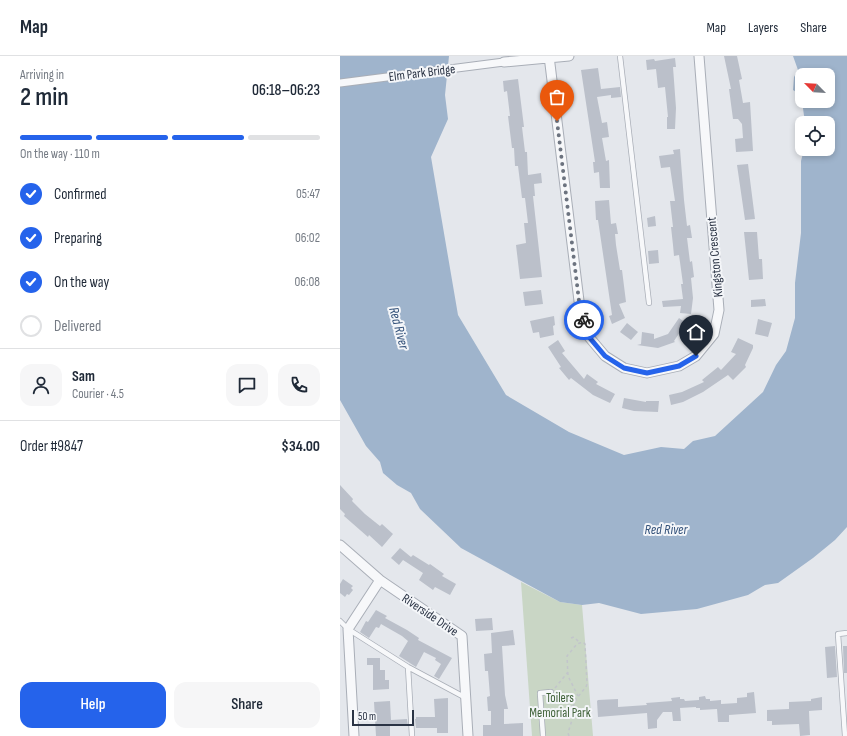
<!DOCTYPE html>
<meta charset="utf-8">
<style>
body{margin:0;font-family:"Sofia Sans Condensed",sans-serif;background:#f6f6f7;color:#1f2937;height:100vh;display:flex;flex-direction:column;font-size:15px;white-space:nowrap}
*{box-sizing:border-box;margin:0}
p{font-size:13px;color:#747a83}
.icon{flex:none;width:22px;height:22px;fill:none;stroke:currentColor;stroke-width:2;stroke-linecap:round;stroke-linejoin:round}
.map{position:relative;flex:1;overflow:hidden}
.side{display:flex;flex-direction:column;background:#fff;width:340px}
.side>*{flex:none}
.needle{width:26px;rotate:294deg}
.tools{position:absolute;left:455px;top:12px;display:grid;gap:8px}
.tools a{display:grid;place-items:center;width:40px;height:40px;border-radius:8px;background:#fff;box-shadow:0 2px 6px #0003;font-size:20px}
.scale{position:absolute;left:12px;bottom:10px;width:62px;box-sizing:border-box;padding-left:4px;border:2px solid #2b3445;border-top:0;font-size:11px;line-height:14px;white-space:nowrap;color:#2b3445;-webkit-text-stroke:3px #f4f6f9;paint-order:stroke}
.pin{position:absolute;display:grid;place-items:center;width:34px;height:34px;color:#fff;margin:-41px -17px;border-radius:50% 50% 50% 0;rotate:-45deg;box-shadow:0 0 4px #0007}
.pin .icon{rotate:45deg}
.courier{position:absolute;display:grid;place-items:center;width:40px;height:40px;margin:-20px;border:3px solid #2563eb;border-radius:50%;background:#fff;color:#222;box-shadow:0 1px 5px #0007}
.overview em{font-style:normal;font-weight:600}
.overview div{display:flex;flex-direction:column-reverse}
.overview{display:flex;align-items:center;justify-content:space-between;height:68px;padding:0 20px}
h1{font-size:26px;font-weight:600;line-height:30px}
.bar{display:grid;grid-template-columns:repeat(4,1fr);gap:6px 4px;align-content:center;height:48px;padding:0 20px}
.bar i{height:5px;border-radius:3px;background:#e0e1e3}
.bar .current{background:#2563eb}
.bar p{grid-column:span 4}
.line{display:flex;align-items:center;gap:10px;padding:0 20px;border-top:1px solid #e0e1e3}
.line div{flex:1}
.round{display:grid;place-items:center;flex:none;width:42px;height:42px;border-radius:12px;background:#f6f6f7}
ol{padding:0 20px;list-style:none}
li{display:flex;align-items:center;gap:12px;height:44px}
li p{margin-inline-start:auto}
li .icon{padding:4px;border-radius:50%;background:#2563eb;color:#fff;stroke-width:4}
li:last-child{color:#747a83}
li i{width:22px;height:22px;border:2px solid #e0e1e3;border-radius:50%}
.button{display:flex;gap:8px;margin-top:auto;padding:8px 20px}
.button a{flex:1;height:46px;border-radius:12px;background:#2563eb;color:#fff;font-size:16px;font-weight:600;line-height:46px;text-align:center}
.button a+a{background:#f6f6f7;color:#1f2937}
header{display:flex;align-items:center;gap:24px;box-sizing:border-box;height:56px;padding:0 20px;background:#fff;border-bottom:1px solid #e0e1e3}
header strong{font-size:19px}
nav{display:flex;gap:22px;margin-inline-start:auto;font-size:14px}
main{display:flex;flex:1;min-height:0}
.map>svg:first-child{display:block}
.green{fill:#c9d6c5}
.water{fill:#9fb4cc}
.building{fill:#bbc0ca}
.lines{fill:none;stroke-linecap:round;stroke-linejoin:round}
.service-casing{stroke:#a9aeb7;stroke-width:6}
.pedestrian-casing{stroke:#a9aeb7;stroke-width:9}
.minor-casing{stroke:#a9aeb7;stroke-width:11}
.path{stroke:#c2c5cb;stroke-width:1.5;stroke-dasharray:3 3;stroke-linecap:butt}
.service{stroke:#f7f8fa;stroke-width:4.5}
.pedestrian{stroke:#f7f8fa;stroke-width:7}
.minor{stroke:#f7f8fa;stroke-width:9}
.done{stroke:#6c737f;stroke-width:4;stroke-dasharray:0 7.2}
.route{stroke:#2563eb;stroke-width:5}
.labels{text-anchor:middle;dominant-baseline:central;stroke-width:4;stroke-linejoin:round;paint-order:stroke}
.street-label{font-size:13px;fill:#2b3445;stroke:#f4f6f9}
.park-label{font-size:13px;fill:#3f6138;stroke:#f4f6f9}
.water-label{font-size:14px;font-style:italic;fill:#34527a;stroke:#f4f6f9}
</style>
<header>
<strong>Map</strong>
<nav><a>Map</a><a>Layers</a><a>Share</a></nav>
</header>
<main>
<section class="side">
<div class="overview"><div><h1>2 min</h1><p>Arriving in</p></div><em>06:18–06:23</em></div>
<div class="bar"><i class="current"></i><i class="current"></i><i class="current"></i><i></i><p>On the way · 110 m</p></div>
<ol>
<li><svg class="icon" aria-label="check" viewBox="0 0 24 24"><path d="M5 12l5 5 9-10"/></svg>Confirmed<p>05:47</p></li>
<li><svg class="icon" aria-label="check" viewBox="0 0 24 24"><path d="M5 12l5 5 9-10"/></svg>Preparing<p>06:02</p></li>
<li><svg class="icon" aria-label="check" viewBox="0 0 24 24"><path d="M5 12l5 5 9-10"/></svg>On the way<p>06:08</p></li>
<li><i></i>Delivered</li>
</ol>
<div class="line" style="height:72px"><a class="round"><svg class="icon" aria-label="person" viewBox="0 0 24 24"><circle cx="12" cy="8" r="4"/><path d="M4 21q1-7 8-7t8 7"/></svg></a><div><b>Sam</b><p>Courier · 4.5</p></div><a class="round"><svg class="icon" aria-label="chat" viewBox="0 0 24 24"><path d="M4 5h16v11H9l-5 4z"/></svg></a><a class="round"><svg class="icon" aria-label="phone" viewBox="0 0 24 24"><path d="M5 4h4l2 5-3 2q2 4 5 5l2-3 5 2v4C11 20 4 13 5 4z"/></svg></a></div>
<div class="line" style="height:52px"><div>Order #9847</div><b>$34.00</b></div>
<div class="button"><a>Help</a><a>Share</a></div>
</section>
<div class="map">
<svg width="507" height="680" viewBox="0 0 507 680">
<rect width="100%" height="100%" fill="#e4e7ec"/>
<!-- green -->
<path class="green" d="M181,526L220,546L242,549L253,680H192Z"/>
<!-- water -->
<path class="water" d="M0,0H109L105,39L108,63L91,101L118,259L166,339L229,376L284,399L321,391L344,393L353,385L375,380L423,336L436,309L446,295L455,262V227L461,177V105L464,93H488V67H465L462,45H488V19H462V45L461,39L453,34L454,21L458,14L453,0H507V471L495,484L473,502L438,527L425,529L408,539L357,553L301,558L259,547L242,549L220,546L121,492L80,453L71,437L57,429L43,417L40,406L26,390L0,344Z"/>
<!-- building -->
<path class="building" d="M384,0H397L402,23L399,24L403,47L410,46L413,95L396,96L395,83L403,82L402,68L398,63H393L389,33H391Z
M335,2L336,11H333L336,52L335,73H327V61H328L325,31L318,32L316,13L307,14L306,4L314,3L315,5Z
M258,12L261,33L280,31L281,41L271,42V39L257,41L262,67L267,66L269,81L262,82L266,105L269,104L270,132H260L259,116L254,117L253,106H255L241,14Z
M178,23L184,71H182L185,96H187L188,119L201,117L202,127L194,128L195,140H193L202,221L180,223L176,189L186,187L184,167H188L185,142H182L178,110H175L174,92H172L168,60H170L167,35L164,36L163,25Z
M340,93L344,144L347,170L350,169L352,182H347L350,206L352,205L354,221L351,222L353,242L351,258L340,257L341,250L323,251L322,245L343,243L341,228H343L339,199L334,200L333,189L331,171H333L330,145H335L330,111L321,112L319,100L334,98L333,94Z
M408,108L415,163L405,164L397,109Z
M269,144L271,168L276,167L278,178H275L276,189L280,214H282L286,246L279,248L285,262L272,268L269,260L272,259L258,164H256L255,145Z
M315,160L316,170L308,171L307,162Z
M404,176H417L419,203H422L423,223L409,224Z
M318,194L319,207L309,208L308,195Z
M201,234L203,248L185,250L183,236Z
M425,243L426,250L411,251V244Z
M214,260L215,269L213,270L214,279L200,282L199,276L193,277L190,265Z
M339,262L346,267L334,285L335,286L318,292L297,289L301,288L302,276L314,278V283L328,278Z
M418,263L432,267L428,281L415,278Z
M287,267L298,276L291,284L280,276Z
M398,282L413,289V292L405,309L406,311L393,324L388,319L363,336L343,346L331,349L329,339L342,336L364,326L362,324L378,311L381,314L396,298L391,296Z
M218,284L225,295L222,297L244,323L247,318L258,326L256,328L275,338L270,347L253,339L231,322L229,324L219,312L221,311L208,291Z
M284,342L306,346V345H319L318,356L294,355L282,352Z
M0,429L13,443L12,445L25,458L40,470L42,468L53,478L42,491L29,479L28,481L4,460L5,458L0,453Z
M60,492L71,501L73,499L89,509L90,508L104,518L102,520L116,528L110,539L95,531L93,534L79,524L83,517L63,504L59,509L51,502Z
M3,523L13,530L11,532L13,534L9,539L7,538L5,541L0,537V528Z
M36,554L47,560L45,562L67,574L79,582L78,584L112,602L99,623L94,620L101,608L95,604L96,602L84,596L76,611L59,600L68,585L62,580L41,568L39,572L36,571L29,582L20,576L26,565L28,566Z
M152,562L153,574L136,575L135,563Z
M173,574L175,589L162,590L165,639L168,653H164V668L183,667V680H143V669H151V655H148L147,641L150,640L148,615H145L144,598L152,597L151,577Z
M495,590L497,621L487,622L485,591Z
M503,590H507V617H504Z
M27,602H40V614H45V624H49V633L33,634V609H27Z
M414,636L416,657L389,659V666H378L377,653L360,654V652H356V651L340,652L341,665H333L332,656H323L317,664V672L308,673L307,657L258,661L257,645L258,644L278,643V651L307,649L306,647L332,645L331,642L340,641V643H344L345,645L359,644V641L365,640L366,643H370V645L381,644V648L397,647V642L407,641V637Z
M482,641V654L469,655L470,679L460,680L459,668L432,669V665H427V654L449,653V646L471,645V643Z
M108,642V677H97V672H76L75,663H76V661H95L94,643Z
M50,645L51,664L67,663L68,670H50V680H36L34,646Z"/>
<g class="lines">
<defs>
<path id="service" d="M280,0L309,247
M0,565L8,573L68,611L126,642
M68,611L72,680
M203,680L200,637L211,636
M505,680L498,578L507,577"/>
<path id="pedestrian" d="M0,27L164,6"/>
<path id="minor" d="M209,0L240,253L249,281L265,300L284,312L307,317L339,310L356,300L374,278L379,254L359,0
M164,6L229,0
M0,489L40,524L122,580L128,680
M14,680L8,573L40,524"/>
</defs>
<!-- service casing -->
<use href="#service" class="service-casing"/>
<!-- pedestrian casing -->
<use href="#pedestrian" class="pedestrian-casing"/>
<!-- minor casing -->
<use href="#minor" class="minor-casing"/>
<!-- path -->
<path class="path" d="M231,582L234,581L240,587
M215,632L228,616
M216,640L233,651
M229,680L228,677L232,664L233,651L236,643L246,631L247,628L245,588L243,586L237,588L227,600L228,620L238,640"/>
<!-- service -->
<use href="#service" class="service"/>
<!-- pedestrian -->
<use href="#pedestrian" class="pedestrian"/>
<!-- minor -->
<use href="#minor" class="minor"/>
</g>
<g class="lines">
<!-- done -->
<path class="done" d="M217,65L240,253L244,264"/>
<!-- route -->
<path class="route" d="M244,264L249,281L265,300L284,312L307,317L339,310L356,300"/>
</g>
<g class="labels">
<!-- street labels -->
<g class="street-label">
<text transform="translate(82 17) rotate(-7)">Elm Park Bridge</text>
<text transform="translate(375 201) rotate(-95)">Kingston Crescent</text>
<text transform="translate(90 559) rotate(34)">Riverside Drive</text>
</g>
<!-- park labels -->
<g class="park-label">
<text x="220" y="642">Toilers<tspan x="220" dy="15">Memorial Park</tspan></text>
</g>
<!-- water labels -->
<g class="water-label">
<text transform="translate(59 272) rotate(75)">Red River</text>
<text x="326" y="473">Red River</text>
</g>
</g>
</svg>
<div class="tools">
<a><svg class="needle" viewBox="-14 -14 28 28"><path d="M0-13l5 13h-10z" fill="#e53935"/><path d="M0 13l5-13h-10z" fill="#747a83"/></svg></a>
<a><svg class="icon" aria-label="locate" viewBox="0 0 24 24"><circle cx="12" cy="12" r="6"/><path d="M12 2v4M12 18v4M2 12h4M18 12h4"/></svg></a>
</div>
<div class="scale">50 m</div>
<div class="pin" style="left:217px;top:65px;background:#ea580c"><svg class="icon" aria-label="bag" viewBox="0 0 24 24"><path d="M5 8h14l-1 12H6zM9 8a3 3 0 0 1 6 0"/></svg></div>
<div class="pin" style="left:356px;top:300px;background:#1f2937"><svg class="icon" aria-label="home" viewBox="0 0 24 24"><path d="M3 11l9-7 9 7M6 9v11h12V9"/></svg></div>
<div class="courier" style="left:244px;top:264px"><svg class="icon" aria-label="bike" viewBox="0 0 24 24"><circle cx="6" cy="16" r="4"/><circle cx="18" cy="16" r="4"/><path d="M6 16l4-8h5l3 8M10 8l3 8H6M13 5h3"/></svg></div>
</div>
</main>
